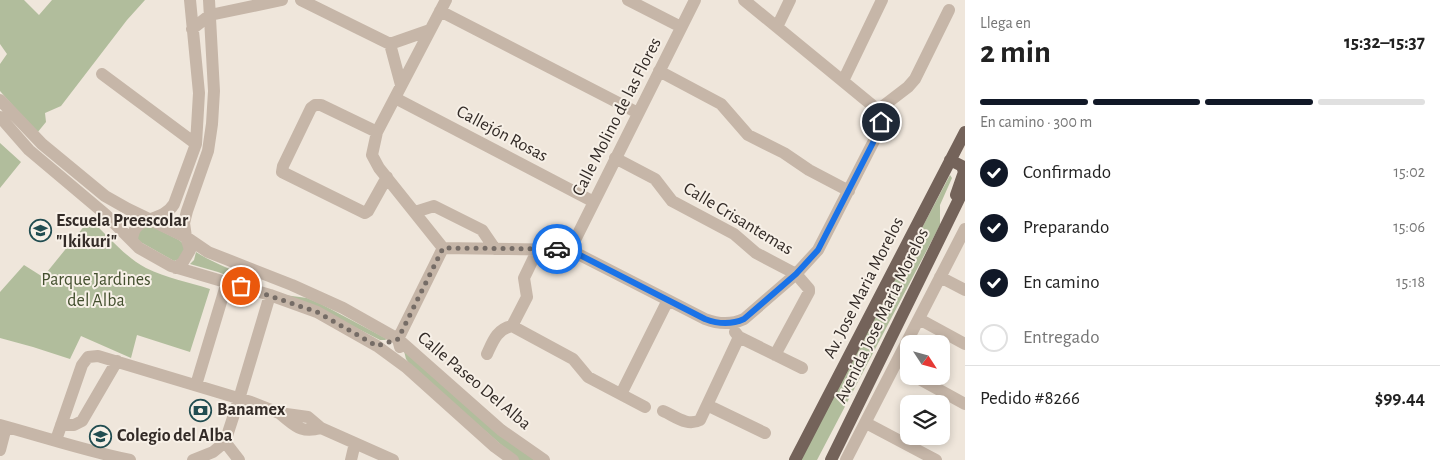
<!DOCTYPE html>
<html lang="es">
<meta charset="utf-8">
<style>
body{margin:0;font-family:"Alegreya Sans",sans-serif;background:#f2f2f2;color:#222;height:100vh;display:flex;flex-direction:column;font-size:19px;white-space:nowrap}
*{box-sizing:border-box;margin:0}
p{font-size:16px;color:#767676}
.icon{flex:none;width:28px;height:28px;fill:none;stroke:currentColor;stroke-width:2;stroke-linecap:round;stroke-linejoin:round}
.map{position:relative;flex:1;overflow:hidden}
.side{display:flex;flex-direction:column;background:#fff;width:475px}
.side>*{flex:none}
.needle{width:32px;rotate:126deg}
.tools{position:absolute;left:900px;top:335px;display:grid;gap:10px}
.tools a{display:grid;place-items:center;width:50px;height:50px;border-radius:10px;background:#fff;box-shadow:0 2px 8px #0003;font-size:25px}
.pin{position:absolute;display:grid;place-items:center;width:42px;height:42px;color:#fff;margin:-21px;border:2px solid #fff;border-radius:50%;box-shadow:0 1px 5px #0007}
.courier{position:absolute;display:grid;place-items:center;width:50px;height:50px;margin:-25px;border:4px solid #1a73e8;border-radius:50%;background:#fff;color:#222;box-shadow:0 1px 6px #0007}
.summary em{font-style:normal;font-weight:600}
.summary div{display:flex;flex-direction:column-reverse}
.summary{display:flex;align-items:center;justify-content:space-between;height:85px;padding:0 15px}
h1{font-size:32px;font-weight:600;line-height:38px}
.bar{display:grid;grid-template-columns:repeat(4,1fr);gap:8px 5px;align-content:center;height:60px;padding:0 15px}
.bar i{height:6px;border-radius:4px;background:#e0e0e0}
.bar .on{background:#111827}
.bar p{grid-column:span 4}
.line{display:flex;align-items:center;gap:12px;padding:0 15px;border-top:1px solid #e0e0e0}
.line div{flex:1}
ol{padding:0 15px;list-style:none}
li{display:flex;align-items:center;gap:15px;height:55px}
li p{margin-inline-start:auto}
li .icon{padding:5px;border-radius:50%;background:#111827;color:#fff;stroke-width:4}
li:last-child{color:#767676}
li i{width:28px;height:28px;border:2px solid #e0e0e0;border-radius:50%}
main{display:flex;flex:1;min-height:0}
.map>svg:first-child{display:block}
.green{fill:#b1bd9c}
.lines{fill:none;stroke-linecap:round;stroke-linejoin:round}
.minor{stroke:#c6b6a8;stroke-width:12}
.major{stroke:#74635a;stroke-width:12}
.done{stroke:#756c66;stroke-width:5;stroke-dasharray:0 9}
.route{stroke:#1a73e8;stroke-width:6}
.labels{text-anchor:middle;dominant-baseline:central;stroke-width:4;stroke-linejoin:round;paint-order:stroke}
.street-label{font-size:18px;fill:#332b27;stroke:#f7f0e7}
.poi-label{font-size:18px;font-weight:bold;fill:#332b27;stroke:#f7f0e7;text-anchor:start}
.park-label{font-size:18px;fill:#434f2e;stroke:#f7f0e7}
</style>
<main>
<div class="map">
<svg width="965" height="460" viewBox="0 0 965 460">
<rect width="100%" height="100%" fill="#efe6db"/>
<!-- green -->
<path class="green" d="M0,0H24L39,15L52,0H145L127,20L61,106L45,113L46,122L37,133L0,91V64L7,54L0,44Z
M0,143L21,162L0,188Z
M950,175L952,178L940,205V225L817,460H799Z
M90,219C107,235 125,257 146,268C166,278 189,282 210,289L190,352L137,335L131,358L81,336L70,359L33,347L0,338V292L24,265L43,277Z
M151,226L179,240L185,245L184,258L174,261L137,240L138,228Z
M196,252C217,266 243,271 262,289L218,272L190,264L194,260Z
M277,294L307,298L321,304L387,339L385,340H380L327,313Z
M404,351L536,460H519L513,455L412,367L406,359Z"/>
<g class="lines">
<!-- minor -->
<path class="minor" d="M301,0L390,44L430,30
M446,0L377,132L372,155L379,168L443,248L570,250L705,319C718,324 731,325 744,319L796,274L818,250L880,129L881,123L878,110L744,0
M628,0L681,27
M440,11L638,113
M777,27L790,0
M192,29L210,15L282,0
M390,44L401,85
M659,71L721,104L748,135L784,153L809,170L849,191
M102,74L196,144
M843,81L882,0
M395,98L594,202
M0,100L42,144L105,196L128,209L186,237L208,252L292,285L343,308L398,339L501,430L544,460
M878,110L908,87L915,79L949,10
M0,117L29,150L105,214L139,248L171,266L270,295L317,312L377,346L407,368L495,447L513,460
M377,132L321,105H315L311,108L283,166L282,172L365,213L368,211L387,177
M615,158L655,179L672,201L734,234L756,253L796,274L809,289V292L775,355
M415,212L434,206L482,230L495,249
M132,241C133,213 161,225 174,204L196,144L199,93L190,0
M570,250L695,0
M176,268L183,262L190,250L186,237L184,223L187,211L208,151L212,124L214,91L209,0
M940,277L965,290
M919,319L965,344
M512,326L573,359L588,377L645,407
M735,332L739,337L802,368
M400,347L398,339L443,248
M487,354C493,341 497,329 512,326L527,297L524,278L538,249
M914,376L965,404
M196,385L227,282
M621,394L668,300
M707,405L765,433
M663,411C675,416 687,427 700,420L739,337
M279,413C295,425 300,434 321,428
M866,423L936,460
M0,425C44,437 86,451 130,460
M61,425H74L82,421L117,361
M56,440L82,365L88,357L98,356L251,402L279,413L308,417L321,428L393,460
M225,442L239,460
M0,450L6,427
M193,460L213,452L225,442L239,399L270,295
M351,460L355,443
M846,460L965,229"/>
<!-- major -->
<path class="major" d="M950,160L962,166L964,172L956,195
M795,460L965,132
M831,460L965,187"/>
</g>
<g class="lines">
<!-- done -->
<path class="done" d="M241,286L317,312L377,346L398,339L443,248L557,249"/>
<!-- route -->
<path class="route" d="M557,249L570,250L705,319C718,324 731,325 744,319L796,274L818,250L880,129L881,122"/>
</g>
<!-- icons -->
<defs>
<symbol id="school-ring" viewBox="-11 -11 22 22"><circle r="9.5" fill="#f7f0e7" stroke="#214d51" stroke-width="1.5"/><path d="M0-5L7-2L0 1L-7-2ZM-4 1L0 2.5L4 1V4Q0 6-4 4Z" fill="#214d51"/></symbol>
<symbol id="bank-ring" viewBox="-11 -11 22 22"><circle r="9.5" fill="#f7f0e7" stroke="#214d51" stroke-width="1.5"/><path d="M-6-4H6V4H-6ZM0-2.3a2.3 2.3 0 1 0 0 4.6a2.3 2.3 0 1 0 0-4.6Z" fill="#214d51"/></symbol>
</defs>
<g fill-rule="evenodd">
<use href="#school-ring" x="28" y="218" width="25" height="25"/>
<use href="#bank-ring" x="188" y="398" width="25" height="25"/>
<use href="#school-ring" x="88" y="424" width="25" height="25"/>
</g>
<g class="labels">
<!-- street labels -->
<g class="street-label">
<text transform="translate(617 117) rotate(-63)">Calle Molino de las Flores</text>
<text transform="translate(502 134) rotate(28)">Callejón Rosas</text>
<text transform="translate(738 219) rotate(31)">Calle Crisantemas</text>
<text transform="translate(864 288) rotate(-63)">Av. Jose Maria Morelos</text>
<text transform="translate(882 316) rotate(-64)">Avenida Jose Maria Morelos</text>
<text transform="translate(474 381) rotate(40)">Calle Paseo Del Alba</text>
</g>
<!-- poi labels -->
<g class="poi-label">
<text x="56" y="221">Escuela Preescolar<tspan x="56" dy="21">"Ikikuri"</tspan></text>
<text x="217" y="410">Banamex</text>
<text x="117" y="436">Colegio del Alba</text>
</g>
<!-- park labels -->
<g class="park-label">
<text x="96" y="280">Parque Jardines<tspan x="96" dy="21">del Alba</tspan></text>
</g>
</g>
</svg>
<div class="tools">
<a><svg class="needle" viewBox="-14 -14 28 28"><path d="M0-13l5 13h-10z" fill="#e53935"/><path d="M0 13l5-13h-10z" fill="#767676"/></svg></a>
<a><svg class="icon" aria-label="layers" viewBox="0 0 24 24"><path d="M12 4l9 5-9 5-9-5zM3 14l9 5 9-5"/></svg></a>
</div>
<div class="pin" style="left:241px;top:286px;background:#ea580c"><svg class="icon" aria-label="bag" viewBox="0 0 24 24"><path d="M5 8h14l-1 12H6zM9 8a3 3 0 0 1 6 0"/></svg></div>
<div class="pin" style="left:881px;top:122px;background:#1f2937"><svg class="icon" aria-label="home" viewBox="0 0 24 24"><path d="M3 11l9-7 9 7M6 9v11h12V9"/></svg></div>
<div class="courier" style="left:557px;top:249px"><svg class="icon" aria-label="car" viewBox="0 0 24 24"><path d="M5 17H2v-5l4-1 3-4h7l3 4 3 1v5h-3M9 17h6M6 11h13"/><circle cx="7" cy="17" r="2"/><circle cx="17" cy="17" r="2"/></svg></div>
</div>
<section class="side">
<div class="summary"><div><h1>2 min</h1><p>Llega en</p></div><em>15:32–15:37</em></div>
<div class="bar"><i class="on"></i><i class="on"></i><i class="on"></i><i></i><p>En camino · 300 m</p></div>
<ol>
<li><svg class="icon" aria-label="check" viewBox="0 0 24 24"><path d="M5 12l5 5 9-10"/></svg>Confirmado<p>15:02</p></li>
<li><svg class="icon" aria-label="check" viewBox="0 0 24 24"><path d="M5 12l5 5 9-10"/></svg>Preparando<p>15:06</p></li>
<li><svg class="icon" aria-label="check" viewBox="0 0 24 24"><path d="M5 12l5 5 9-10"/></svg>En camino<p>15:18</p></li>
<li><i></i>Entregado</li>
</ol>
<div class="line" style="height:65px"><div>Pedido #8266</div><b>$99.44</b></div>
</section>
</main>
